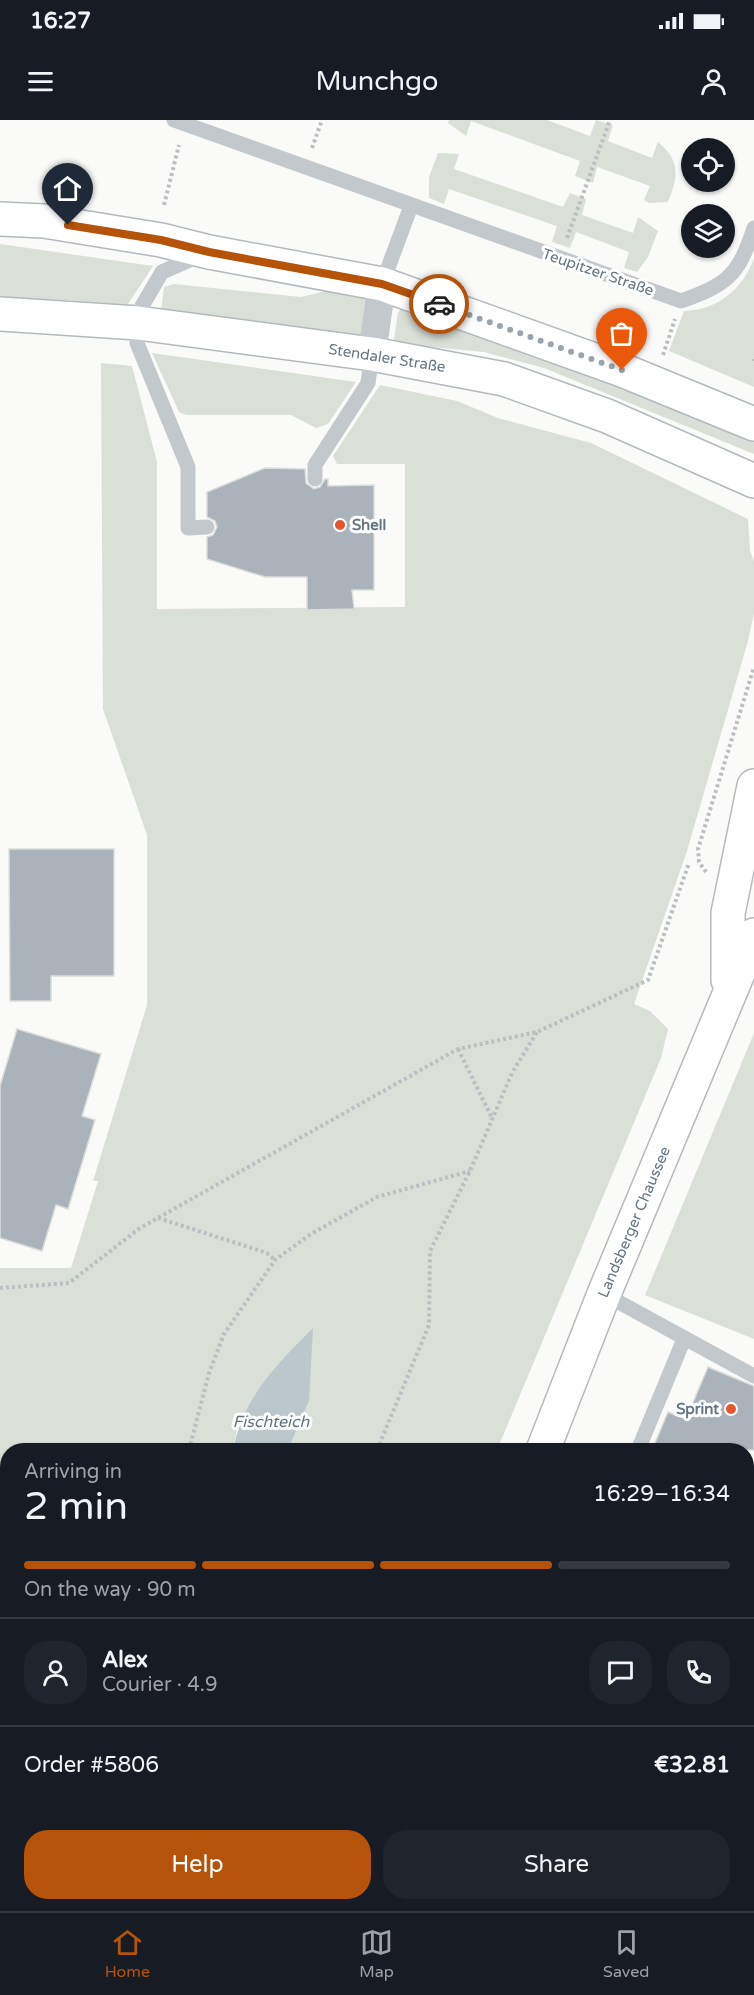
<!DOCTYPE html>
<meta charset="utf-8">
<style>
body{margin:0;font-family:"Varela Round",sans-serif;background:#20242c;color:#f1f3f6;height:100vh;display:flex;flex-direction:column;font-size:22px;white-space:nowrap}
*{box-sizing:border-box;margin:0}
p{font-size:20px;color:#9ea1a6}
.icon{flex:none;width:33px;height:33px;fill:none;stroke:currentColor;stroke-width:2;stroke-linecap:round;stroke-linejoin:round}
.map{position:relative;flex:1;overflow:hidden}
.panel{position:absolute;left:0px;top:1323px;width:754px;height:468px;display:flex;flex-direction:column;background:#171b24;border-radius:24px 24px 0 0;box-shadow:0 2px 4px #0004}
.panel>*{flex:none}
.fabs{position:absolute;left:681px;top:18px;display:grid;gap:12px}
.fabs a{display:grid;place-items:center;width:54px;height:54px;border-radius:50%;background:#171b24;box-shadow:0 2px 4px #0004;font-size:30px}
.pin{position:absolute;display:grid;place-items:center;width:51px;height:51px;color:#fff;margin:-62px -26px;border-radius:50% 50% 50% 0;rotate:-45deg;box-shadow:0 0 6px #0007}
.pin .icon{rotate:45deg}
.courier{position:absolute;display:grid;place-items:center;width:60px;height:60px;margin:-30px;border:4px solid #b45309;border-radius:50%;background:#fff;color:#222;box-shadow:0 2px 8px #0007}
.head em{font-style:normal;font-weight:600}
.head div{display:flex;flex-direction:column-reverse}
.head{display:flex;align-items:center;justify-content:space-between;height:102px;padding:0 24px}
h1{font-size:39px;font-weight:600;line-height:45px}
.bar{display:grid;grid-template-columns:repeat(4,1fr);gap:9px 6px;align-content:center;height:72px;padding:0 24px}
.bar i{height:8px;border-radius:4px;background:#363941}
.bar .active{background:#b45309}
.bar p{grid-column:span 4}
.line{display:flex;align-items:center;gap:15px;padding:0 24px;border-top:2px solid #363941}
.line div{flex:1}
.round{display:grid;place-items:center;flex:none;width:63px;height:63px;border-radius:24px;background:#20242c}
.action{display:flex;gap:12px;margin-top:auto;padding:12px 24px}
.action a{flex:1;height:69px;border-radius:24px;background:#b45309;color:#fff;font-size:24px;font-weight:600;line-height:69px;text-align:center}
.action a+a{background:#20242c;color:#f1f3f6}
.status{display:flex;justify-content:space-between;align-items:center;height:42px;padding:0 30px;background:#171b24;direction:ltr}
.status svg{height:16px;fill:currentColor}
header{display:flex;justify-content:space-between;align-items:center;height:78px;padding:0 24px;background:#171b24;font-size:27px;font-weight:600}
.menu{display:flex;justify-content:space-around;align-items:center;height:84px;border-top:2px solid #363941;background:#171b24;font-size:16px;color:#9ea1a6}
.menu a{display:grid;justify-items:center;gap:3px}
.menu .active{color:#b45309}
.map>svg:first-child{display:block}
.green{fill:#dadfd7}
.water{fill:#bbc7cb}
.building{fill:#aab3b9;stroke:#dcdcda;stroke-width:1.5}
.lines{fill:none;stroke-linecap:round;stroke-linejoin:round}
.secondary-casing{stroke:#b3babf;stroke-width:36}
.primary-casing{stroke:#b5babe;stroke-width:36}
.path{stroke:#bbbfc2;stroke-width:4;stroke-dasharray:3 3;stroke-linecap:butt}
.lane{stroke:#c3c8cc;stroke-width:15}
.street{stroke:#c3c8cc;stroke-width:28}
.secondary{stroke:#fff;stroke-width:33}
.primary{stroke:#fff;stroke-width:33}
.done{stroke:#99a4ac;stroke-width:6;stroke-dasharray:0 10.8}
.route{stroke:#b45309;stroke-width:8}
.poi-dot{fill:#e4572e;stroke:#fff;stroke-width:2}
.labels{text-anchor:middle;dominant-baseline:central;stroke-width:6;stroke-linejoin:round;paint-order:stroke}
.street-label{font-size:15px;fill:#657683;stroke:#fff}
.poi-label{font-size:15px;font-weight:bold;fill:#657683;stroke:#fff;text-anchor:start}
.water-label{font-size:16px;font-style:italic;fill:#60757c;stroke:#fff}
</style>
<div class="status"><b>16:27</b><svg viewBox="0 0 49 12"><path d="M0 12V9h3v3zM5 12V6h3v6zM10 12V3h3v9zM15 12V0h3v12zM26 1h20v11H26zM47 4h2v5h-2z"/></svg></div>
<header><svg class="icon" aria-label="menu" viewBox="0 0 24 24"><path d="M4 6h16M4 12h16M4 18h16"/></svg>Munchgo<svg class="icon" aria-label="person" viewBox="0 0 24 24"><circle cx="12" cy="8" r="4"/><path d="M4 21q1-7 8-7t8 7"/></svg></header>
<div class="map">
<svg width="754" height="1791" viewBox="0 0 754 1791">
<rect width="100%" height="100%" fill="#fafaf8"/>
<!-- green -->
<path class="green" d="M449,0H547L590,16L596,0L613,5L608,21L652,38L658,22C681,41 678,57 668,82L649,83L644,80L650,66L597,47L593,63L575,56L580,41L471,1L466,16L448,3Z
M438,33L459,34L454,49L563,87L570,73L586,79L582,95L633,113L638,97L658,111L648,137L637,152L624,148L629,132L576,112L570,128L552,122L557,106L449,69L444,84L429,78V57Z
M0,124L153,146L126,187L67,180L0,179Z
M754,138V267L669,231L684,191C718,190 743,169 754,138Z
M174,164L301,177L330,170L367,179L364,205L360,217L161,191L164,167Z
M402,188L496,217L754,320V334L544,248L484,232L399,224L394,220L398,192Z
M152,233L356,262L328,304L316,308L291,295H186L179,292Z
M101,243L132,246L157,342V489L405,487V344H337L333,336L380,265L457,281L498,298L591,323L748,399L750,431L754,441V493L748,521L687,731L634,884L650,891L668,909L661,938L497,1330H288L309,1281L238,1304L233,1330H8V1745L0,1753V1148H71L98,1061H93L147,885V715L103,589Z
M754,913V1219L645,1175Z
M111,1784H312L309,1791H107Z"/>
<!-- water -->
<path class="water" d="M313,1208L309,1281L288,1330H233C243,1278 276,1245 313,1208Z
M7,1745L8,1784H111L107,1791H0V1753Z"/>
<!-- building -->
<path class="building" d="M265,348L305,349L306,363L314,369L320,367L325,359H328V366L374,365V470H352L354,489L307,490V457H265L207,439V417L213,415L217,407L215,401L207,397V372Z
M9,729H114V856H51V881H10Z
M17,909L101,934L82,996L95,1000L68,1089L56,1085L42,1131L0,1118V966Z
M708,1247L754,1266V1330H652L668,1292L686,1299Z"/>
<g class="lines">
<defs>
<path id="secondary" d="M0,99L44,101L161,120L209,132L382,164L622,250L754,304
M0,194L138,203L372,234L504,259L607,296L754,361"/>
<path id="primary" d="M728,860V793L754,666
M543,1330L604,1174L754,815
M352,1791L355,1784"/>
</defs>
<!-- secondary casing -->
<use href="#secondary" class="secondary-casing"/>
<!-- primary casing -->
<use href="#primary" class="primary-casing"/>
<!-- path -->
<path class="path" d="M312,28L322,0
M164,85L179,25
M567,118L610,0
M663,235L675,199
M754,239V241
M706,752L699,742L698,729L754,547
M458,929L492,998
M158,1098L267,1133L275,1140
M0,1168L69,1163L140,1108L458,929L537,912L648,860L689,743
M189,1330L209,1253L224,1214L275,1140L311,1114L377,1077L470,1051
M377,1330L429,1205L430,1131L470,1051L512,953L537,912
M0,1551L8,1546
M181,1791L185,1784"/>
<!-- lane -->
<path class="lane" d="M174,0L681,181C728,164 738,156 754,108
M201,135L162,152L142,186L137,223L188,347V408L207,407
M382,164L411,86
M315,359V345L368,263L372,234
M604,1174L754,1256
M638,1330L684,1219
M747,1438L754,1424"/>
<!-- street -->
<path class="street" d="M372,234L382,164"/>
<!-- secondary -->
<use href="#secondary" class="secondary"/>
<!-- primary -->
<use href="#primary" class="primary"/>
</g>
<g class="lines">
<!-- done -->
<path class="done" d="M439,184L622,250"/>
<!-- route -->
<path class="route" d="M68,105L161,120L209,132L382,164L439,184"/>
</g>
<!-- markers -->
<g class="poi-dot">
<circle cx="340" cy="405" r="6"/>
<circle cx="731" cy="1289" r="6"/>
</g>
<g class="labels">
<!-- street labels -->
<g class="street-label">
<text transform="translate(598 152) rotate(19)">Teupitzer Straße</text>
<text transform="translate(387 238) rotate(9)">Stendaler Straße</text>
<text transform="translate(634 1102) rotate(-67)">Landsberger Chaussee</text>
</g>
<!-- poi labels -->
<g class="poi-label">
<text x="352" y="405">Shell</text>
<text x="719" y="1289" text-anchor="end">Sprint</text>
</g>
<!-- water labels -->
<g class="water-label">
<text x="271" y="1302">Fischteich</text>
</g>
</g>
</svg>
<div class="fabs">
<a><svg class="icon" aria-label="locate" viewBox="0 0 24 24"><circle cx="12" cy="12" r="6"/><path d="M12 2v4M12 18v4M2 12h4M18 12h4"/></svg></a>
<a><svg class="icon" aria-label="layers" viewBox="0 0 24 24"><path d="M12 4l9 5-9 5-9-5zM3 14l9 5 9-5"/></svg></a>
</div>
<div class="pin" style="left:622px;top:250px;background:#ea580c"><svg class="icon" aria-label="bag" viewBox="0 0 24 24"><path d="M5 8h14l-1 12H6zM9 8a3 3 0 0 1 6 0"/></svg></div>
<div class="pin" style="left:68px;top:105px;background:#1f2937"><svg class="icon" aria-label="home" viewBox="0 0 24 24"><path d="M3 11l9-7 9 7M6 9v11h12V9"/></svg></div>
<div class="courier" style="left:439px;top:184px"><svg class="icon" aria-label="car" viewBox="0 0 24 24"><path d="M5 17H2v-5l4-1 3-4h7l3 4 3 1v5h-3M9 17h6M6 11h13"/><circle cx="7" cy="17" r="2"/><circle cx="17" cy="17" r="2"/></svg></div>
<section class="panel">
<div class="head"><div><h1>2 min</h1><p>Arriving in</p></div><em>16:29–16:34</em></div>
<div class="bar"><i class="active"></i><i class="active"></i><i class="active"></i><i></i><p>On the way · 90 m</p></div>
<div class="line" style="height:108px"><a class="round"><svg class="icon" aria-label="person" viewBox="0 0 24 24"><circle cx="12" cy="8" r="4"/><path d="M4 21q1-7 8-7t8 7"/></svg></a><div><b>Alex</b><p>Courier · 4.9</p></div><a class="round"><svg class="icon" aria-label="chat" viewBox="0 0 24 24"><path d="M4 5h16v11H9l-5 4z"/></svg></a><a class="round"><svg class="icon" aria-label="phone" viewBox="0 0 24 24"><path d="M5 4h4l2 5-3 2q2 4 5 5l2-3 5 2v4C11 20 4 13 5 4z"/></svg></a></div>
<div class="line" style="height:78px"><div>Order #5806</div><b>€32.81</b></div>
<div class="action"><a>Help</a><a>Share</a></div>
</section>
</div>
<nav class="menu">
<a class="active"><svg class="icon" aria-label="home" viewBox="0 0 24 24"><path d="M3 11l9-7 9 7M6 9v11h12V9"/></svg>Home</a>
<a><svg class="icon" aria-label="map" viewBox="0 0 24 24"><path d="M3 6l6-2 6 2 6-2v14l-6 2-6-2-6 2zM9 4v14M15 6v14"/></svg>Map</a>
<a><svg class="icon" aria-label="saved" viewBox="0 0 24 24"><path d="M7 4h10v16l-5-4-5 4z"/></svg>Saved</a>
</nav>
